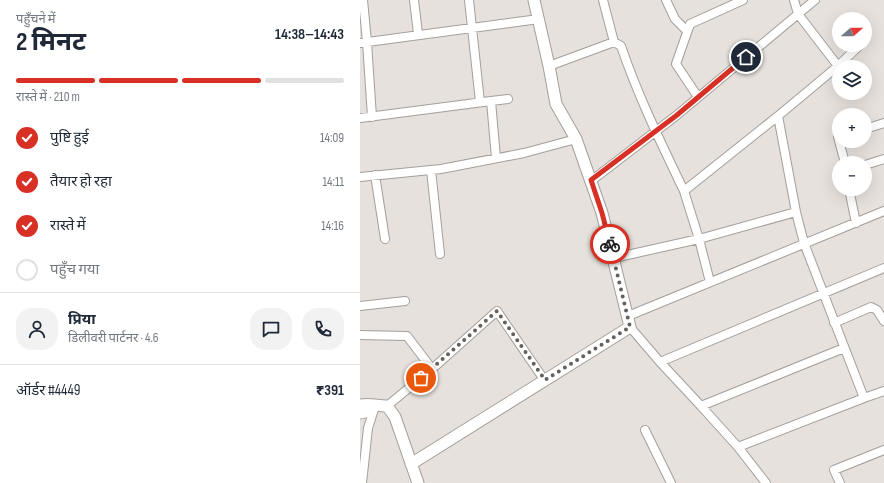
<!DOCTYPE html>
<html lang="hi">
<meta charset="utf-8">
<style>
body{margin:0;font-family:"Sofia Sans Condensed","Noto Sans Devanagari",sans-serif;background:#f2f2f3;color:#1f2937;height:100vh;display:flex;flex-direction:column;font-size:15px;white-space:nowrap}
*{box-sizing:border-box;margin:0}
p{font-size:13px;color:#747a83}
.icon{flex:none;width:22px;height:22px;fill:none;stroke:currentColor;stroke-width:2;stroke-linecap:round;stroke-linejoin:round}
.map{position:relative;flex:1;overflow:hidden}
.sheet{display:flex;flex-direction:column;background:#fff;width:360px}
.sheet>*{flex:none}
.needle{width:26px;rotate:69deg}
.tools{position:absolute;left:472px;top:12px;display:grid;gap:8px}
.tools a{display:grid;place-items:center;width:40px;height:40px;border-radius:50%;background:#fff;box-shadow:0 4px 16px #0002;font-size:20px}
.pin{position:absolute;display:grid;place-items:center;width:34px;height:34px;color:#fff;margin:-17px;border:2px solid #fff;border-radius:50%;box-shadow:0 1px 4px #0007}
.courier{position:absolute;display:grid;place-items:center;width:40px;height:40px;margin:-20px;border:3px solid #d93025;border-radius:50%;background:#fff;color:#222;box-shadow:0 1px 5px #0007}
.overview em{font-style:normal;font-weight:700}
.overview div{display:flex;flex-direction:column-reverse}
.overview{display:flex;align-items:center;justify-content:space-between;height:68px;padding:0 16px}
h1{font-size:26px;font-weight:700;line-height:30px}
.bar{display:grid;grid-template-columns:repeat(4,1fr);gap:6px 4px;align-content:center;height:48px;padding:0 16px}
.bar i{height:5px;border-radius:3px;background:#e0e1e3}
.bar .active{background:#d93025}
.bar p{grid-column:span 4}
.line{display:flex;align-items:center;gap:10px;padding:0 16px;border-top:1px solid #e0e1e3}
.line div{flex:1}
.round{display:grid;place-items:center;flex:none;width:42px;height:42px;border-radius:16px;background:#f2f2f3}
ol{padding:0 16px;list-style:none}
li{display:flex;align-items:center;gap:12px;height:44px}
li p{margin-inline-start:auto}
li .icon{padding:4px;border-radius:50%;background:#d93025;color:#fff;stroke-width:4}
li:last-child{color:#747a83}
li i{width:22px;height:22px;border:2px solid #e0e1e3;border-radius:50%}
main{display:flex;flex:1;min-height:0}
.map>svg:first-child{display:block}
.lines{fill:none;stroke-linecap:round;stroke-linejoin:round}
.street-casing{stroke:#a49f9b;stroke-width:10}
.secondary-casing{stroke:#a49f9b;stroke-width:13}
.street{stroke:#fff;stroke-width:8}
.secondary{stroke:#fff;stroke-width:11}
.done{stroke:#64615f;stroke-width:4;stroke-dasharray:0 7.2}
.route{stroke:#d93025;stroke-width:5}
</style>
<main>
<section class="sheet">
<div class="overview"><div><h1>2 मिनट</h1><p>पहुँचने में</p></div><em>14:38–14:43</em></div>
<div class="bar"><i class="active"></i><i class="active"></i><i class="active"></i><i></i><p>रास्ते में · 210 m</p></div>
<ol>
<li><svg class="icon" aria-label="check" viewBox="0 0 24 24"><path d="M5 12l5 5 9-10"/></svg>पुष्टि हुई<p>14:09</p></li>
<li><svg class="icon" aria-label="check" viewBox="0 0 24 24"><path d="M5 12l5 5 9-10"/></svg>तैयार हो रहा<p>14:11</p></li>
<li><svg class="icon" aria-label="check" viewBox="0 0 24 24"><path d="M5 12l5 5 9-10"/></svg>रास्ते में<p>14:16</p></li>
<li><i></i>पहुँच गया</li>
</ol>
<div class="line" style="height:72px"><a class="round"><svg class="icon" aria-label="person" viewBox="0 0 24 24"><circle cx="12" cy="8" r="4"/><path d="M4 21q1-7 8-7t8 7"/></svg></a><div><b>प्रिया</b><p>डिलीवरी पार्टनर · 4.6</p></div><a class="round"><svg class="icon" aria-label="chat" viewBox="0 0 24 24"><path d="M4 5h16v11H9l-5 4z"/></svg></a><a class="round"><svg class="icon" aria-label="phone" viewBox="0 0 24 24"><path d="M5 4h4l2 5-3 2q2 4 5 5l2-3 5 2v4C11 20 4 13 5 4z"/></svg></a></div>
<div class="line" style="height:52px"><div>ऑर्डर #4449</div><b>₹391</b></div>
</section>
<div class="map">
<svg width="524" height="483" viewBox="0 0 524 483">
<rect width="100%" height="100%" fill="#e6e1dc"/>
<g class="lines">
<defs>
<path id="street" d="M3,0L7,42L12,117
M54,0L58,34
M109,0L120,102
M243,0L254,42L261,46C278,96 301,143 324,191L418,116
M306,0L315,19L327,31
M434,0L438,14L478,66L418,116L436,212L444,243L504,398L524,391
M0,43L179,19
M189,66L254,42
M478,66L500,45
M338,97L316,64L330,24L383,0
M131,101L148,99
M0,118L131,101L136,158
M505,129L524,123
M479,137H478L485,163
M505,165L524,159
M71,170L80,254
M15,175L25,239
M0,177L81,169L164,153L216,139
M231,181L317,115L455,0
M489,189L496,223
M324,191L339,239L350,282
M254,258L339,239L436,212
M0,306L45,301
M268,316L524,211
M474,323L511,307L517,310L524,321
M270,327L300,362L524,268
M0,335L47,336L72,369L137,311L185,381
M300,362L341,406L484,348
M27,406L72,369
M341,406L378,447L504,398
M285,430L311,483
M378,447L406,483
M2,483L8,428L15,406
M480,483L474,470L524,450"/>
<path id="secondary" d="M0,405C9,403 18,406 27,406L35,417L58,483
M0,413L5,412L15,406
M51,464L270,327L242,213L216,139L196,104L189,66L174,0"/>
</defs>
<!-- street casing -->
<use href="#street" class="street-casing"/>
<!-- secondary casing -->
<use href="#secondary" class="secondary-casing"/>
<!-- street -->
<use href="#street" class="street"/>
<!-- secondary -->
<use href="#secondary" class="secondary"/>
</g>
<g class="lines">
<!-- done -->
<path class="done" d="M61,378L137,311L185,380L270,327L250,244"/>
<!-- route -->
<path class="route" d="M250,244L242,213L231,180L317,115L386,57"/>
</g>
</svg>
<div class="tools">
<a><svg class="needle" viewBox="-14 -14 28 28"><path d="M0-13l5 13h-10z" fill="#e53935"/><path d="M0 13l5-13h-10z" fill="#747a83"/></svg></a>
<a><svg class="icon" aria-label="layers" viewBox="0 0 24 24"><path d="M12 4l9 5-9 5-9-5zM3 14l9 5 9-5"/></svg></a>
<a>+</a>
<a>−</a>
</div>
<div class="pin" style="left:61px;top:378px;background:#ea580c"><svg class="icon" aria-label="bag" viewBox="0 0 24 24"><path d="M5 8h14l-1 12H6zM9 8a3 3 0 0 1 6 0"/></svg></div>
<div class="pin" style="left:386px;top:57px;background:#1f2937"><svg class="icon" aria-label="home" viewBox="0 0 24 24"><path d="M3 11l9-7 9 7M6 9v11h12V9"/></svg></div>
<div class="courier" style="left:250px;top:244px"><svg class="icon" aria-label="bike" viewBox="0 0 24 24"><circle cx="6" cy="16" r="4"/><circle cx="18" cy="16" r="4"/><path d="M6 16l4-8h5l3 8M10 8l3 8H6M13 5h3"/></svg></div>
</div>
</main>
